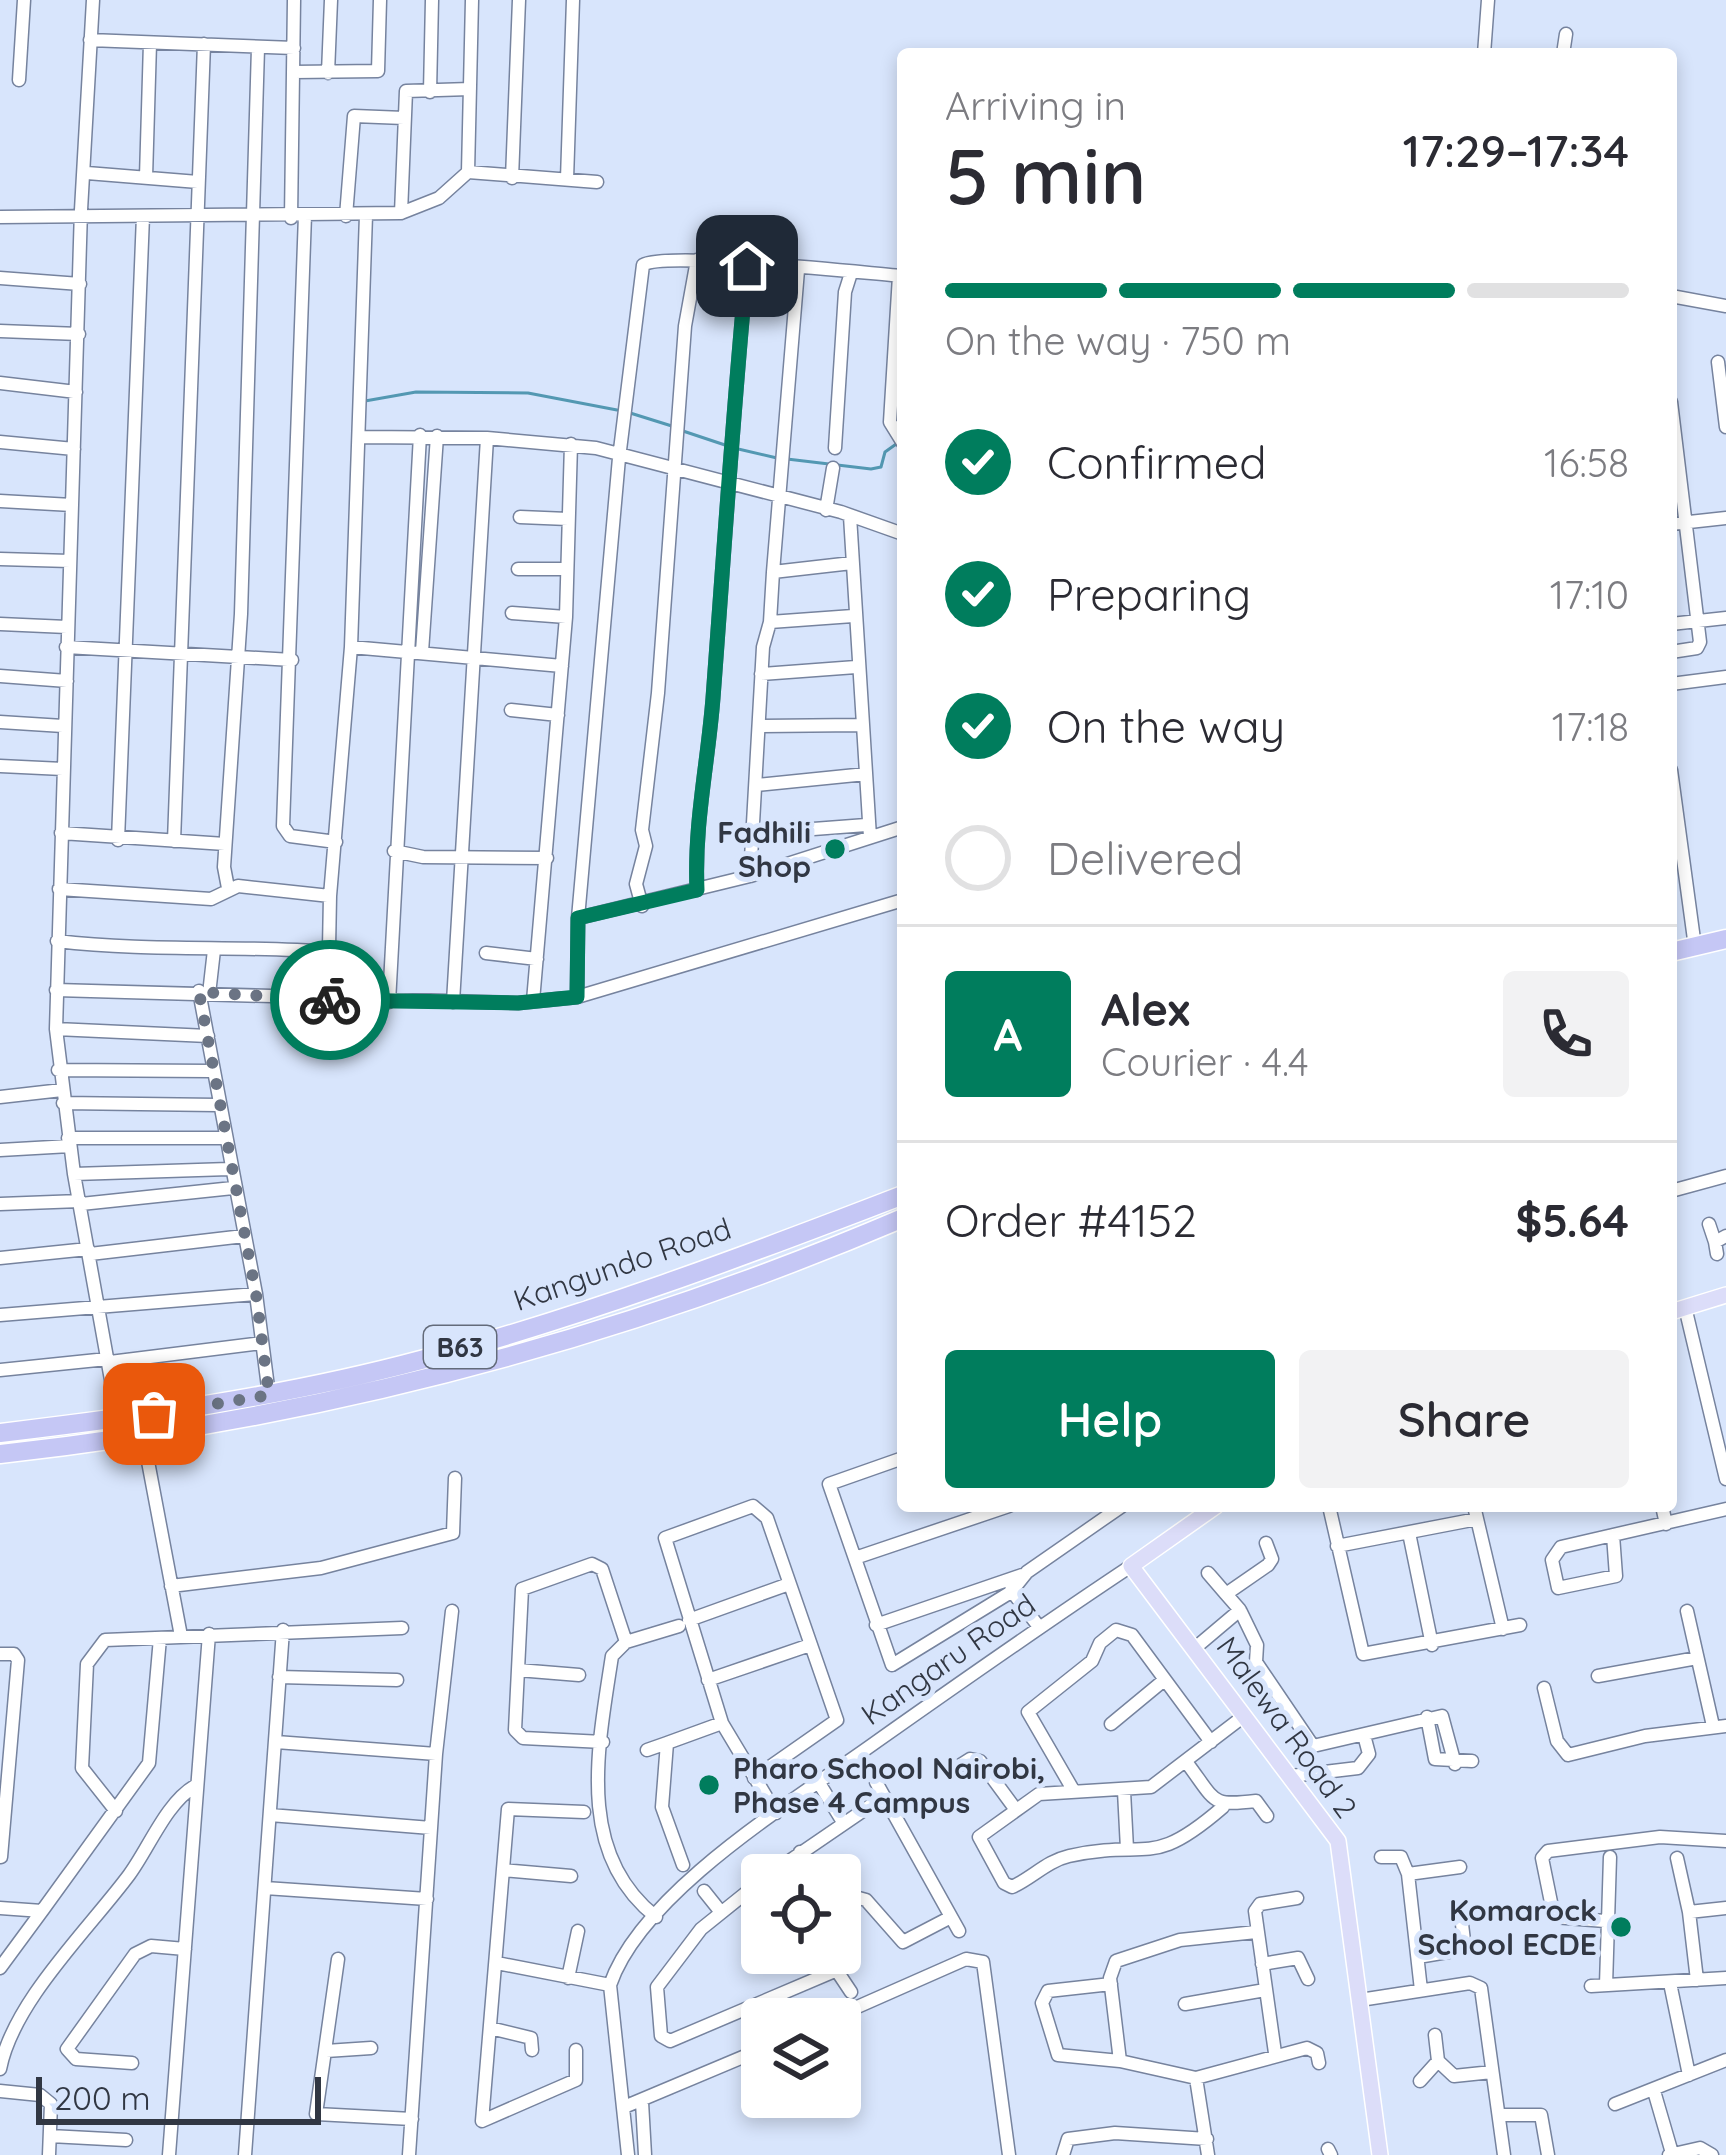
<!DOCTYPE html>
<meta charset="utf-8">
<style>
body{margin:0;font-family:Quicksand,sans-serif;background:#f2f2f3;color:#2b2b33;height:100vh;display:flex;flex-direction:column;font-size:45px;white-space:nowrap}
*{box-sizing:border-box;margin:0}
p{font-size:39px;color:#7c7c81}
.icon{flex:none;width:66px;height:66px;fill:none;stroke:currentColor;stroke-width:2;stroke-linecap:round;stroke-linejoin:round}
.map{position:relative;flex:1;overflow:hidden}
.side{position:absolute;left:897px;top:48px;width:780px;height:1464px;display:flex;flex-direction:column;background:#fff;border-radius:12px;box-shadow:0 6px 18px #0003}
.side>*{flex:none}
.controls{position:absolute;left:741px;top:1854px;display:grid;gap:24px}
.controls a{display:grid;place-items:center;width:120px;height:120px;border-radius:12px;background:#fff;box-shadow:0 6px 18px #0003;font-size:60px}
.scale{position:absolute;left:36px;bottom:30px;width:285px;box-sizing:border-box;padding-left:12px;border:6px solid #313743;border-top:0;font-size:33px;line-height:42px;white-space:nowrap;color:#313743;-webkit-text-stroke:9px #d8e5fc;paint-order:stroke}
.pin{position:absolute;display:grid;place-items:center;width:102px;height:102px;color:#fff;margin:-51px;border-radius:24px;box-shadow:0 6px 18px #0006}
.courier{position:absolute;display:grid;place-items:center;width:120px;height:120px;margin:-60px;border:9px solid #007d5d;border-radius:50%;background:#fff;color:#222;box-shadow:0 3px 15px #0007}
.head em{font-style:normal;font-weight:600}
.head div{display:flex;flex-direction:column-reverse}
.head{display:flex;align-items:center;justify-content:space-between;height:204px;padding:0 48px}
h1{font-size:78px;font-weight:600;line-height:90px}
.bar{display:grid;grid-template-columns:repeat(4,1fr);gap:18px 12px;align-content:center;height:144px;padding:0 48px}
.bar i{height:15px;border-radius:9px;background:#e1e1e2}
.bar .on{background:#007d5d}
.bar p{grid-column:span 4}
.line{display:flex;align-items:center;gap:30px;padding:0 48px;border-top:3px solid #e1e1e2}
.line div{flex:1}
.round{display:grid;place-items:center;flex:none;width:126px;height:126px;border-radius:12px;background:#f2f2f3}
ol{padding:0 48px;list-style:none}
li{display:flex;align-items:center;gap:36px;height:132px}
li p{margin-inline-start:auto}
li .icon{padding:12px;border-radius:50%;background:#007d5d;color:#fff;stroke-width:4}
li:last-child{color:#7c7c81}
li i{width:66px;height:66px;border:6px solid #e1e1e2;border-radius:50%}
.button{display:flex;gap:24px;margin-top:auto;padding:24px 48px}
.button a{flex:1;height:138px;border-radius:12px;background:#007d5d;color:#fff;font-size:48px;font-weight:600;line-height:138px;text-align:center}
.button a+a{background:#f2f2f3;color:#2b2b33}
.map>svg:first-child{display:block}
.lines{fill:none;stroke-linecap:round;stroke-linejoin:round}
.stream{stroke:#5398b2;stroke-width:3}
.minor-casing{stroke:#76839e;stroke-width:15}
.major-casing{stroke:#fff;stroke-width:18}
.highway-casing{stroke:#fff;stroke-width:21}
.minor{stroke:#fff;stroke-width:12}
.major{stroke:#dcddf9;stroke-width:15}
.highway{stroke:#c5c7f5;stroke-width:18}
.done{stroke:#6b7484;stroke-width:12;stroke-dasharray:0 21.6}
.route{stroke:#007d5d;stroke-width:15}
.poi-dot{fill:#007d5d;stroke:#d8e5fc;stroke-width:4.5}
.labels{text-anchor:middle;dominant-baseline:central;stroke-width:10;stroke-linejoin:round;paint-order:stroke}
.shield{fill:#d8e5fc;stroke:#636b7a;stroke-width:3}
.shield-label{font-size:27px;font-weight:bold;fill:#313743}
.poi-label{font-size:30px;font-weight:bold;fill:#313743;stroke:#d8e5fc;text-anchor:end}
.street-label{font-size:30px;fill:#313743;stroke:#d8e5fc}
</style>
<div class="map">
<svg width="1726" height="2155" viewBox="0 0 1726 2155">
<rect width="100%" height="100%" fill="#d8e5fc"/>
<g class="lines">
<!-- stream -->
<path class="stream" d="M365,401L416,392L528,393L617,410
M627,412L675,427
M683,431L725,445
M734,448L777,458
M787,459L871,469L881,467L885,452L899,442"/>
<defs>
<path id="minor" d="M93,0L81,210L56,1029L74,1174L118,1419
M90,40L294,48
M1484,54L1488,0
M1563,54L1566,34
M294,72L378,71L380,0
M328,73L331,0
M19,80L24,0
M430,92L432,0
M468,172L597,182
M87,173L198,182
M146,177L150,43
M512,178L519,0
M567,179L573,0
M401,213L406,91L470,89
M305,215L283,826L290,836L336,842
M346,216L354,116L404,118
M0,217L401,213L439,198L468,172L472,0
M291,218L294,0
M798,270L773,572L852,563
M899,276L890,422L903,443
M0,278L80,284
M1671,296L1726,306
M0,331L79,334
M1718,362L1726,427
M0,383L76,392
M1671,402L1700,642L1697,648L1671,652
M359,437L487,438L596,448L841,512L903,534
M0,442L74,449
M835,448L845,292L851,273
M0,501L72,505
M826,510L833,468
M850,516L870,837
M520,517L568,519
M1671,524L1726,518
M0,559L70,561
M518,569H565
M512,613L566,617
M770,622L773,572
M0,624L67,627
M1671,624L1726,618
M66,647L292,660
M351,647L562,666
M422,652L437,436
M761,674L856,667
M0,676L67,681
M1671,684L1726,677
M511,710L558,715
M0,722L63,726
M761,726L860,725
M0,766L63,769
M1671,770L1695,947
M757,785L866,774
M787,831L866,825
M61,833L225,844
M118,840L143,216
M174,841L204,44
M394,851L423,857L547,858
M750,876L763,647L770,622L853,616
M228,888L224,867L241,614L258,48
M59,889L211,899L238,886L330,896
M697,890C694,824 708,763 713,698C724,553 733,410 747,266
M642,906L636,884L646,846L642,830L658,693L685,326L697,260
M578,918L750,876L903,827
M57,941C150,952 237,945 330,952
M486,953L537,959
M56,990L518,1003L577,997L903,900
M199,991L256,1294L269,1395
M209,994L214,950
M577,997L578,918L619,458L643,265C664,251 864,273 903,276
M328,1000L330,896L351,647L366,215
M533,1001L566,617L571,444
M389,1002L420,435
M453,1002L487,438
M56,1029L208,1036
M58,1070L211,1071
M0,1097L62,1090
M63,1103L217,1105
M68,1138H223
M0,1150L70,1146
M74,1174L229,1169
M1671,1191L1726,1176
M0,1204L80,1201
M81,1204L233,1188
M1709,1224L1715,1242
M90,1254L244,1236
M1717,1254L1715,1242L1726,1236
M0,1258L88,1249
M1685,1307L1726,1479
M0,1315L256,1294
M110,1362L262,1343
M0,1370L107,1359
M143,1435L181,1636
M903,1458L829,1484L892,1665L1011,1592L1027,1572L1122,1506
M1329,1506L1363,1654L1520,1625
M1474,1506L1503,1629
M1662,1506L1666,1524
M1409,1533L1432,1645
M1613,1535L1616,1576L1558,1588L1552,1560L1561,1547C1616,1534 1671,1522 1726,1509
M1337,1546L1477,1519
M855,1558L1009,1506
M1208,1573L1226,1594
M171,1586L321,1568L453,1533L455,1478
M1011,1590L1039,1627
M1240,1610L1257,1645L1256,1662L1313,1746L1442,1716L1455,1764
M1687,1611L1713,1726
M689,1620L789,1584
M876,1625L1022,1575
M1195,1648L1240,1610L1226,1594L1268,1565L1272,1559L1266,1543
M0,1654H14L18,1660L1,1857
M518,1670L579,1675
M1598,1676L1697,1658
M279,1677L397,1680
M708,1680L810,1645
M1544,1688L1557,1741L1568,1755L1645,1736L1726,1726
M1427,1717L1435,1759L1472,1761
M1111,1724L1163,1681
M276,1742L436,1754
M603,1742L523,1738L515,1730L522,1589L592,1564L602,1569L626,1642
M647,1750L667,1743
M1187,1763C1217,1803 1210,1806 1256,1801L1267,1816
M951,1771L970,1759L980,1761L1016,1810
M1291,1776L1358,1768L1369,1754L1364,1735
M754,1778L837,1720L767,1518L753,1506L665,1538L722,1723L776,1813
M876,1782L959,1931
M819,1783L843,1822
M1072,1788L1028,1712L1092,1661L1100,1643L1116,1630L1132,1635L1211,1742
M1124,1791L1127,1849
M1223,1807C1149,1871 1150,1838 1069,1856C1047,1861 1032,1878 1012,1887L1004,1883L979,1837L1039,1794L1151,1787L1244,1716
M116,1811L82,1768L87,1664L105,1640L402,1628
M270,1815L431,1828
M800,1852L815,1875
M1381,1857H1401L1408,1874L1421,1990
M1677,1858L1689,1912L1726,1908
M683,1865L662,1807L667,1743L722,1723
M503,1870L571,1876
M1408,1874L1460,1867
M769,1875L883,1797
M762,1880L701,1929L657,1987L661,2036L670,2041L837,1970
M265,1888L427,1899
M751,1889L762,1907
M704,1891L720,1911
M840,1906L855,1897L866,1900L903,1942L951,1917
M0,1908L42,1911L149,1763L160,1638
M1689,1912L1697,1980
M656,1917C575,1853 598,1748 612,1656L626,1642L679,1626
M1605,1921L1554,1917L1542,1858L1548,1851L1660,1837L1726,1841
M825,1953L851,1992
M1418,1957L1465,1949L1461,1916
M338,1959L316,2114L412,2119
M761,1961L779,1953
M497,1963L610,1985
M1262,1964L1298,1958L1308,1979
M0,1968L42,1911
M568,1978L578,1931
M1670,1983L1689,2075
M1111,1984L1048,1991L1042,2003L1058,2055L1120,2061L1196,2078L1307,2048L1317,2053L1319,2063
M1606,1985L1610,1857
M1591,1986L1726,1978
M1360,2000L1470,1983L1481,1988L1504,2155
M1185,2004L1265,1990
M830,2019L966,1959L983,1962L1009,2155
M490,2028L531,2038L532,2050
M1435,2035L1438,2061L1454,2076L1492,2072
M576,2050V2080L482,2121L508,1809L584,1812
M326,2051L371,2048
M1275,2053L1255,1911L1260,1904L1297,1898
M1120,2061L1110,1978L1116,1961L1180,1940L1256,1932
M132,2063L76,2059L67,2049L135,1954L151,1946L185,1949
M0,2069C13,2002 88,1930 129,1875C149,1848 166,1803 195,1786
M1196,2078L1208,2155
M1420,2081L1438,2061
M0,2091L40,2095L51,2104L49,2155
M1654,2091L1672,2153
M642,2102L645,2155
M1615,2104L1726,2060
M624,2107L762,2049
M1499,2115H1541L1548,2155
M50,2136L126,2140
M1328,2149L1331,2155
M169,2155L209,1634
M245,2155L283,1630
M409,2155L436,1754L452,1611
M628,2155L610,1985C642,1891 797,1799 876,1742C961,1682 1045,1623 1131,1566
M1063,2155L1068,2139L1115,2133L1207,2139
M1669,2155L1700,2148L1712,2155"/>
<path id="major" d="M1671,1312L1726,1295
M1216,1506L1131,1566L1338,1841L1380,2155"/>
<path id="highway" d="M1671,952L1726,939
M0,1433C142,1416 283,1397 421,1360C585,1316 745,1256 903,1195
M0,1454C311,1420 615,1341 903,1218"/>
</defs>
<!-- minor casing -->
<use href="#minor" class="minor-casing"/>
<!-- major casing -->
<use href="#major" class="major-casing"/>
<!-- highway casing -->
<use href="#highway" class="highway-casing"/>
<!-- minor -->
<use href="#minor" class="minor"/>
<!-- major -->
<use href="#major" class="major"/>
<!-- highway -->
<use href="#highway" class="highway"/>
</g>
<g class="lines">
<!-- done -->
<path class="done" d="M154,1414L269,1395L256,1294L199,992L330,1000"/>
<!-- route -->
<path class="route" d="M330,1000L518,1003L577,997L578,918L697,890C694,824 708,763 713,698C724,553 733,410 747,266"/>
</g>
<!-- markers -->
<g class="poi-dot">
<circle cx="835" cy="849" r="12"/>
<circle cx="709" cy="1785" r="12"/>
<circle cx="1621" cy="1927" r="12"/>
</g>
<g class="labels">
<!-- shield labels -->
<rect class="shield" x="424" y="1326" width="72" height="42" rx="9"/>
<g class="shield-label">
<text x="460" y="1347">B63</text>
</g>
<!-- poi labels -->
<g class="poi-label">
<text x="811" y="832">Fadhili<tspan x="811" dy="34">Shop</tspan></text>
<text x="733" y="1768" text-anchor="start">Pharo School Nairobi,<tspan x="733" dy="34">Phase 4 Campus</tspan></text>
<text x="1597" y="1910">Komarock<tspan x="1597" dy="34">School ECDE</tspan></text>
</g>
<!-- street labels -->
<g class="street-label">
<text transform="translate(622 1264) rotate(-19)">Kangundo Road</text>
<text transform="translate(948 1659) rotate(-35)">Kangaru Road</text>
<text transform="translate(1287 1727) rotate(54)">Malewa Road 2</text>
</g>
</g>
</svg>
<div class="controls">
<a><svg class="icon" aria-label="locate" viewBox="0 0 24 24"><circle cx="12" cy="12" r="6"/><path d="M12 2v4M12 18v4M2 12h4M18 12h4"/></svg></a>
<a><svg class="icon" aria-label="layers" viewBox="0 0 24 24"><path d="M12 4l9 5-9 5-9-5zM3 14l9 5 9-5"/></svg></a>
</div>
<div class="scale">200 m</div>
<div class="pin" style="left:154px;top:1414px;background:#ea580c"><svg class="icon" aria-label="bag" viewBox="0 0 24 24"><path d="M5 8h14l-1 12H6zM9 8a3 3 0 0 1 6 0"/></svg></div>
<div class="pin" style="left:747px;top:266px;background:#1f2937"><svg class="icon" aria-label="home" viewBox="0 0 24 24"><path d="M3 11l9-7 9 7M6 9v11h12V9"/></svg></div>
<div class="courier" style="left:330px;top:1000px"><svg class="icon" aria-label="bike" viewBox="0 0 24 24"><circle cx="6" cy="16" r="4"/><circle cx="18" cy="16" r="4"/><path d="M6 16l4-8h5l3 8M10 8l3 8H6M13 5h3"/></svg></div>
<section class="side">
<div class="head"><div><h1>5 min</h1><p>Arriving in</p></div><em>17:29–17:34</em></div>
<div class="bar"><i class="on"></i><i class="on"></i><i class="on"></i><i></i><p>On the way · 750 m</p></div>
<ol>
<li><svg class="icon" aria-label="check" viewBox="0 0 24 24"><path d="M5 12l5 5 9-10"/></svg>Confirmed<p>16:58</p></li>
<li><svg class="icon" aria-label="check" viewBox="0 0 24 24"><path d="M5 12l5 5 9-10"/></svg>Preparing<p>17:10</p></li>
<li><svg class="icon" aria-label="check" viewBox="0 0 24 24"><path d="M5 12l5 5 9-10"/></svg>On the way<p>17:18</p></li>
<li><i></i>Delivered</li>
</ol>
<div class="line" style="height:216px"><b class="round" style="background:#007d5d;color:#fff">A</b><div><b>Alex</b><p>Courier · 4.4</p></div><a class="round"><svg class="icon" aria-label="phone" viewBox="0 0 24 24"><path d="M5 4h4l2 5-3 2q2 4 5 5l2-3 5 2v4C11 20 4 13 5 4z"/></svg></a></div>
<div class="line" style="height:156px"><div>Order #4152</div><b>$5.64</b></div>
<div class="button"><a>Help</a><a>Share</a></div>
</section>
</div>
